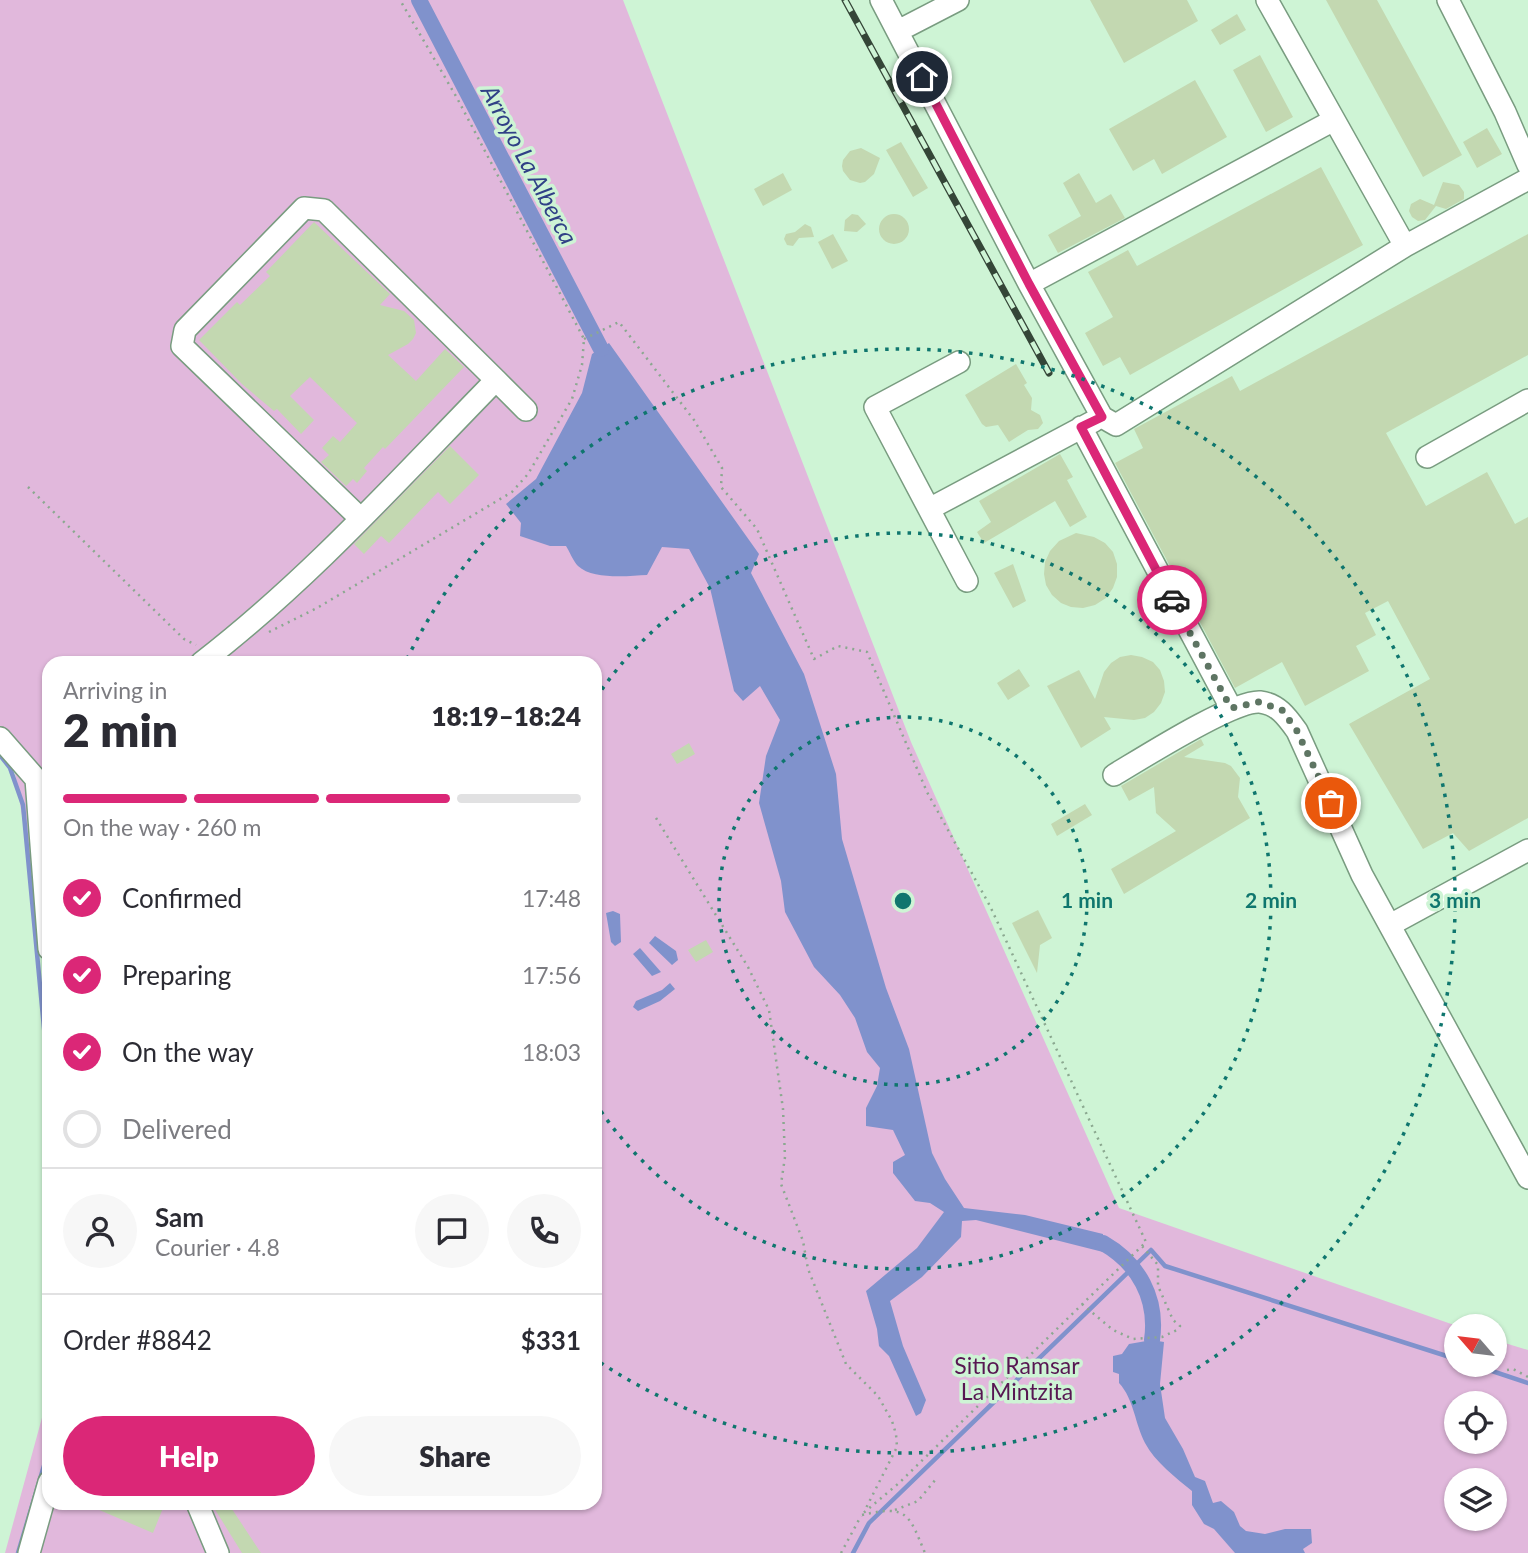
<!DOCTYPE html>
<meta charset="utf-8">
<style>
body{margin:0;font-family:Lato,sans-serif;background:#f7f7f7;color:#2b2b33;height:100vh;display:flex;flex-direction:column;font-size:26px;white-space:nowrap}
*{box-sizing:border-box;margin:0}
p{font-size:23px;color:#7c7c81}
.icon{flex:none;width:38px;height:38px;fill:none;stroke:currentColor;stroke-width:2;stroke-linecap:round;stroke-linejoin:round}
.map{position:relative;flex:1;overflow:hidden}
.sheet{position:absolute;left:42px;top:656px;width:560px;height:854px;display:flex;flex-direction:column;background:#fff;border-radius:21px;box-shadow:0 2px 5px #0004}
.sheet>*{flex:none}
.needle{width:46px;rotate:298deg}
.tools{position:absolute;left:1444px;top:1314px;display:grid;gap:14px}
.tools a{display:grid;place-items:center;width:63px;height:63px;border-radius:50%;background:#fff;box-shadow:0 2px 5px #0004;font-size:35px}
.pin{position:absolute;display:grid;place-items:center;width:60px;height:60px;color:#fff;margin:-30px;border:4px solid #fff;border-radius:50%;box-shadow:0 2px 7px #0007}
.courier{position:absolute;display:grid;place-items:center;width:70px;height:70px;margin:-35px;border:5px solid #db2777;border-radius:50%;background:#fff;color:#222;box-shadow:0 2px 9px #0007}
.overview em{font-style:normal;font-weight:800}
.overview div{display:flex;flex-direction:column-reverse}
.overview{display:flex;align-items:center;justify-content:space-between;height:119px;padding:0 21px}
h1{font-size:46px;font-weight:800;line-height:52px}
.bar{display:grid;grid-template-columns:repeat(4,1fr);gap:10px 7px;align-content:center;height:84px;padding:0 21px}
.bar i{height:9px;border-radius:5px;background:#e1e1e2}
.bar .on{background:#db2777}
.bar p{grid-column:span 4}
.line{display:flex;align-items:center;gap:18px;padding:0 21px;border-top:2px solid #e1e1e2}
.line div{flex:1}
.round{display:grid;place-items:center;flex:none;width:74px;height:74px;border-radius:37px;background:#f7f7f7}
ol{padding:0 21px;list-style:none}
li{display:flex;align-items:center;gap:21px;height:77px}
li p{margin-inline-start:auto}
li .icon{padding:7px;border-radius:50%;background:#db2777;color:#fff;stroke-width:4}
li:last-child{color:#7c7c81}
li i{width:38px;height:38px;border:4px solid #e1e1e2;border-radius:50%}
.button{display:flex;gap:14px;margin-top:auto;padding:14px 21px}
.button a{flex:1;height:80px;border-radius:42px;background:#db2777;color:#fff;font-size:28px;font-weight:800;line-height:80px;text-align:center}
.button a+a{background:#f7f7f7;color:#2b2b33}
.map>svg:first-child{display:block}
.green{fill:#e1b8dc;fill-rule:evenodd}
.water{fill:#8092cc}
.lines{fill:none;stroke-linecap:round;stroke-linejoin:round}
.stream{stroke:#8092cc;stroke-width:4.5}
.canal{stroke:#8092cc;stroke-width:16}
.building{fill:#c3d8b1}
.minor-casing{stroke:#799c80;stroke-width:24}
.path{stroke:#8ba890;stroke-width:2.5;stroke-dasharray:2 5;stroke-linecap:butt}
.minor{stroke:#fff;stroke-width:21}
.rail-casing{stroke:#354638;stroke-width:7}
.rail{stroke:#cef4d5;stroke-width:4.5;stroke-dasharray:13;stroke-linecap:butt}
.done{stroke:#5e7563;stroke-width:7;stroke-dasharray:0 12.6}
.route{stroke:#db2777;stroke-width:9}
.ring{fill:none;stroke:#0f766e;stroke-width:3.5;stroke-dasharray:3.5 7}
.labels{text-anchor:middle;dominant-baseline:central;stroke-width:7;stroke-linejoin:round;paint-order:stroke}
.park-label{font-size:23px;fill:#571752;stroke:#cef4d5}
.water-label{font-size:24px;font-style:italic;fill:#304086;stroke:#cef4d5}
.centre{fill:#0f766e;stroke:#cef4d5;stroke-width:3.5}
.ring-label{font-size:21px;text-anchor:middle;font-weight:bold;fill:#0f766e;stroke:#cef4d5;stroke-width:7;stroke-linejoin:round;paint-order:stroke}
</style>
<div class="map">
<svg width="1528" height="1553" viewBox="0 0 1528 1553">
<rect width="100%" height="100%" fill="#cef4d5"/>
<!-- green -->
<path class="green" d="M0,0H623L911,742L1119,1208L1457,1326L1456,1365H1494L1495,1340L1528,1350V1553H5L49,1392V1503H595V663H49V979L11,749L0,733ZM1456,1404H1494V1442H1456ZM1456,1480H1494V1519H1456Z"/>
<!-- water -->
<path class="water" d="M609,343L759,554L751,573L804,674L836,774L842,839L886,988L909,1049L932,1153L945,1179L964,1208L1025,1215L1103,1234V1252L976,1220L962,1221L961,1237L922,1277L890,1301L903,1346L926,1400L921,1413L916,1416L889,1356L879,1346L877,1329L866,1291L917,1248L944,1212L930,1203L915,1201L893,1173V1162L905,1155L893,1130L866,1126V1108L877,1086L880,1068L867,1052L855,1018L840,995L814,967L785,912L781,881L759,803L766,756L780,720L760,686L743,701L734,691L710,588L689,549L662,547L647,575C628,576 593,580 578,566C573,561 570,552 566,546H550L520,536L521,523L506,504L536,479L582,393L592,354Z
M613,911L620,914L621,942L615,946L611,942L606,913Z
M655,936L676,951L678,960L672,965L649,943Z
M640,948L661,972L652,976L633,954Z
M670,983L675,989L660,1001L638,1011L633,1007L636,1001L662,990Z
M1152,1340L1164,1342L1160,1384L1165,1418L1183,1449L1195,1477L1205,1481L1213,1503L1221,1501L1234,1512L1240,1526L1246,1531L1265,1534L1285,1529H1311L1312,1543L1303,1549L1305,1553H1235L1214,1529L1204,1524L1192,1505V1491C1176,1478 1155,1462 1145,1443C1135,1424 1134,1399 1119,1383V1374L1113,1372V1356L1122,1354L1129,1344Z"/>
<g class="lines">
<!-- stream -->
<path class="stream" d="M0,755L10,768L23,805L49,1081
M1474,1365L1528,1383
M18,1553L49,1449
M853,1553L869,1523L1151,1250L1165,1266L1456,1359"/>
<!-- canal -->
<path class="canal" d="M419,0L601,349
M1103,1243C1138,1263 1158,1298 1152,1340"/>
</g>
<!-- building -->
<path class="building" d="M1090,0H1187L1198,21L1124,63Z
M1326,0H1377L1462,155L1423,177Z
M1237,14L1246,30L1220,45L1211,30Z
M1260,55L1293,117L1266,132L1233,70Z
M1195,80L1227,137L1162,174L1154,159L1133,171L1109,129Z
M1487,128L1502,154L1477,168L1463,142Z
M901,142L928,188L913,197L886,150Z
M861,148L880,158L874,174L865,182L860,183L850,180L843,171L842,166L843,160L850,151Z
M1321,167L1363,245L1130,375L1120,357L1103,366L1085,333L1113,317L1088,272L1128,250L1137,266Z
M783,173L792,190L763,206L754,189Z
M1079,173L1096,203L1111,194L1125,218L1058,253L1048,235L1081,216L1063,183Z
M1443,182L1459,185L1464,192V199L1446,209L1436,206L1425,220L1418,221L1412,217L1409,211L1411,204L1420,199L1434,205Z
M879 229a15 15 0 1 1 30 0a15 15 0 1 1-30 0Z
M852,214L858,215L866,224L857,232L844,231L845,220Z
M314,222L390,294L380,305L404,311L414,320L416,333L413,339L408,344L388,355L416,381L445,349L464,367L385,449L383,447L364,468L367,471L357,483L353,479L346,486L321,462L329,455L322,448L333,436L340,442L357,423L310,377L290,396L314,420L301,434L277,409L274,411L242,384L199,340L237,302L240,305L270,276L266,272Z
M805,224L811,227L814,237L799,238L793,246L787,245L784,239L786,234L795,232Z
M833,234L848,261L832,269L818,242Z
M1528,234V355L1386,433L1426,506L1487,472L1515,524L1528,517V818L1469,851L1453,833L1423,849L1349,724L1430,679L1388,601L1365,613L1376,635L1356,646L1369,671L1305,706L1282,662L1235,688L1115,463L1143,448L1134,429L1232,376L1240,391Z
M1016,364L1027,383L1024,385L1032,398L1031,410L1040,415L1043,423L1038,429L1028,430L1009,442L998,425L986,427L982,424L965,395Z
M450,446L479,475L450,504L438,492L389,543L381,536L364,554L354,544Z
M1060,454L1073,477L1067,480L1087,517L1070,527L1055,501L984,543L977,532L991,522L979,501Z
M1076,533L1094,537L1105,543L1113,552L1117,564V577L1113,588L1106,598L1095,605L1083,608L1071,607L1061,603L1052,595L1046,585L1044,574L1045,562L1050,551L1059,541Z
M1013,564L1026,601L1013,608L994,573Z
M1131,655L1142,657L1153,662L1160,670L1164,681L1165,692L1161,703L1154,712L1145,718L1134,720L1104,717L1111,729L1081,748L1047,686L1079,670L1095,699L1104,672L1111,663L1120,657Z
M1019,669L1030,686L1008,700L997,683Z
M1201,739L1204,745L1184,757L1225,763L1231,766L1240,778L1238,797L1250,818L1124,894L1111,869L1176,831L1156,813L1154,787L1129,801L1121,786Z
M689,743L695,754L677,764L671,754Z
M1085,804L1092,815L1057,836L1051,824Z
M1038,910L1052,938L1040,945L1037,973L1012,923Z
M706,940L713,952L696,962L688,950Z
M83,1503H165L153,1533Z
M211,1503H228L261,1553H242Z"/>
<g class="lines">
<defs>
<path id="minor" d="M881,0L1029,284L1102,417L1116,425L1405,246
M1267,0L1405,246L1528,179
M1448,0L1505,112L1528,165
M898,31L958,0
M1029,284L1334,120
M959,362L875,407L967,581
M1081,427L1231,708
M1427,457L1528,400
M929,509L1094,421
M361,519L182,346L185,330L304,208L324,210L496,380
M201,663C309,580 401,477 496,380L526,410
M0,738L36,779
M1114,775C1141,759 1233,700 1260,702C1278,704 1287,717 1297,731L1362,875L1528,1178
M36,779L49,949
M1390,925L1528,850
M197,1503L218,1553
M29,1553L49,1482"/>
</defs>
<!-- minor casing -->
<use href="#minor" class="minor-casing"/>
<!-- path -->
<path class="path" d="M584,339L619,322L694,420L722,468L721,487L757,529L814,659L838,646L867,652L927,792L990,906L1146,1242L899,1483L861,1515
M28,487L184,639L196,645
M269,632L317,608L512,492L528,474L572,399L582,365L584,339L457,98L400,0
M656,818L748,967L769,1010L783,1109L785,1157L781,1184L803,1241L808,1269L846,1364L878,1396L892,1421L896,1434L897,1447L865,1510
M1082,1304L1113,1330L1133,1339L1162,1337L1177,1330L1180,1326L1173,1320L1158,1286V1265L1142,1246
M1507,1370L1513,1369L1528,1377
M895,1510L918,1501L936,1479
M862,1515C908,1504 909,1515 925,1553
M841,1553L861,1516"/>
<!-- minor -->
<use href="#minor" class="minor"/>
<defs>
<path id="rail" d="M845,0L1049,373"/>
</defs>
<!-- rail casing -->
<use href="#rail" class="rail-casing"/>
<!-- rail -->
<use href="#rail" class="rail"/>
</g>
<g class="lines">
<!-- done -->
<path class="done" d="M1172,600L1231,708L1259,702L1282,710L1297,731L1331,803"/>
<!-- route -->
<path class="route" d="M922,77L1029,284L1102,417L1081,427L1172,600"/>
</g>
<!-- distance rings -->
<g class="ring">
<circle cx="903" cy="901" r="184"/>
<path d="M596 698A368 368 0 1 1 596 1104"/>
<path d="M407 659A552 552 0 1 1 598 1361"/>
</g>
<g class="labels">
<!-- park labels -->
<g class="park-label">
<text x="1017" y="1365">Sitio Ramsar<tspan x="1017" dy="26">La Mintzita</tspan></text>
</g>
<!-- water labels -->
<g class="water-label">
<text transform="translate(530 164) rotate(62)">Arroyo La Alberca</text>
</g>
</g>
<circle cx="903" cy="901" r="10" class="centre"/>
<g class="ring-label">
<text x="1087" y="908">1 min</text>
<text x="1271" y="908">2 min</text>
<text x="1455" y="908">3 min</text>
</g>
</svg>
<div class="tools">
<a><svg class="needle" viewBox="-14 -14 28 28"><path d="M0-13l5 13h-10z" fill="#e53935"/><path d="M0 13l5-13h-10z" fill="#7c7c81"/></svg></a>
<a><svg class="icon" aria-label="locate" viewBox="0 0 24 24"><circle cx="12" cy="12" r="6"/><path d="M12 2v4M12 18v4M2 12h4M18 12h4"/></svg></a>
<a><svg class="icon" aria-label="layers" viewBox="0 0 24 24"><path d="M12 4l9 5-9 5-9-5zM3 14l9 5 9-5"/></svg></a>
</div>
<div class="pin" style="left:1331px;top:803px;background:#ea580c"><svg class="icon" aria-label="bag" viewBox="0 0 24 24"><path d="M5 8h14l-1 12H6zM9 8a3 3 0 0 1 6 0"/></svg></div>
<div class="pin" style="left:922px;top:77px;background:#1f2937"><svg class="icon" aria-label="home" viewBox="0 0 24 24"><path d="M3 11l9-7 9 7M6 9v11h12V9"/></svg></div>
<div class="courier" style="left:1172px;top:600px"><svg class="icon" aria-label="car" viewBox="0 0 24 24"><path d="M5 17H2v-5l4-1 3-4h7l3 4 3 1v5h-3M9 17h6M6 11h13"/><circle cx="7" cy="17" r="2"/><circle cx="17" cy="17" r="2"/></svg></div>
<section class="sheet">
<div class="overview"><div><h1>2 min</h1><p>Arriving in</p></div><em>18:19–18:24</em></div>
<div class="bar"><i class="on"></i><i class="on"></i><i class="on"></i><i></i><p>On the way · 260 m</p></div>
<ol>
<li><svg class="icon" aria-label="check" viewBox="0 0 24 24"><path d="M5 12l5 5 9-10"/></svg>Confirmed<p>17:48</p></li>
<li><svg class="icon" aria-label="check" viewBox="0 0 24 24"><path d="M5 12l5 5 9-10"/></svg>Preparing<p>17:56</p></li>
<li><svg class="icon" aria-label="check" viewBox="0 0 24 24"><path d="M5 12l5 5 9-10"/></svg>On the way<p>18:03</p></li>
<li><i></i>Delivered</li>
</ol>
<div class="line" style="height:126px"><a class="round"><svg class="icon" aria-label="person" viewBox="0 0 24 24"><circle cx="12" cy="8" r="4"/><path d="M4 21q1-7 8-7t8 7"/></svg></a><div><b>Sam</b><p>Courier · 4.8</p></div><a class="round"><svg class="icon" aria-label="chat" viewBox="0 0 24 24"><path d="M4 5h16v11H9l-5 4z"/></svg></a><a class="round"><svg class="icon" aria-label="phone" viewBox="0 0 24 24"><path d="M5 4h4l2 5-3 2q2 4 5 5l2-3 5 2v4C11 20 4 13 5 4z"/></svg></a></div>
<div class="line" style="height:91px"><div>Order #8842</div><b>$331</b></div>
<div class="button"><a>Help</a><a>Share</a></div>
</section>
</div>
